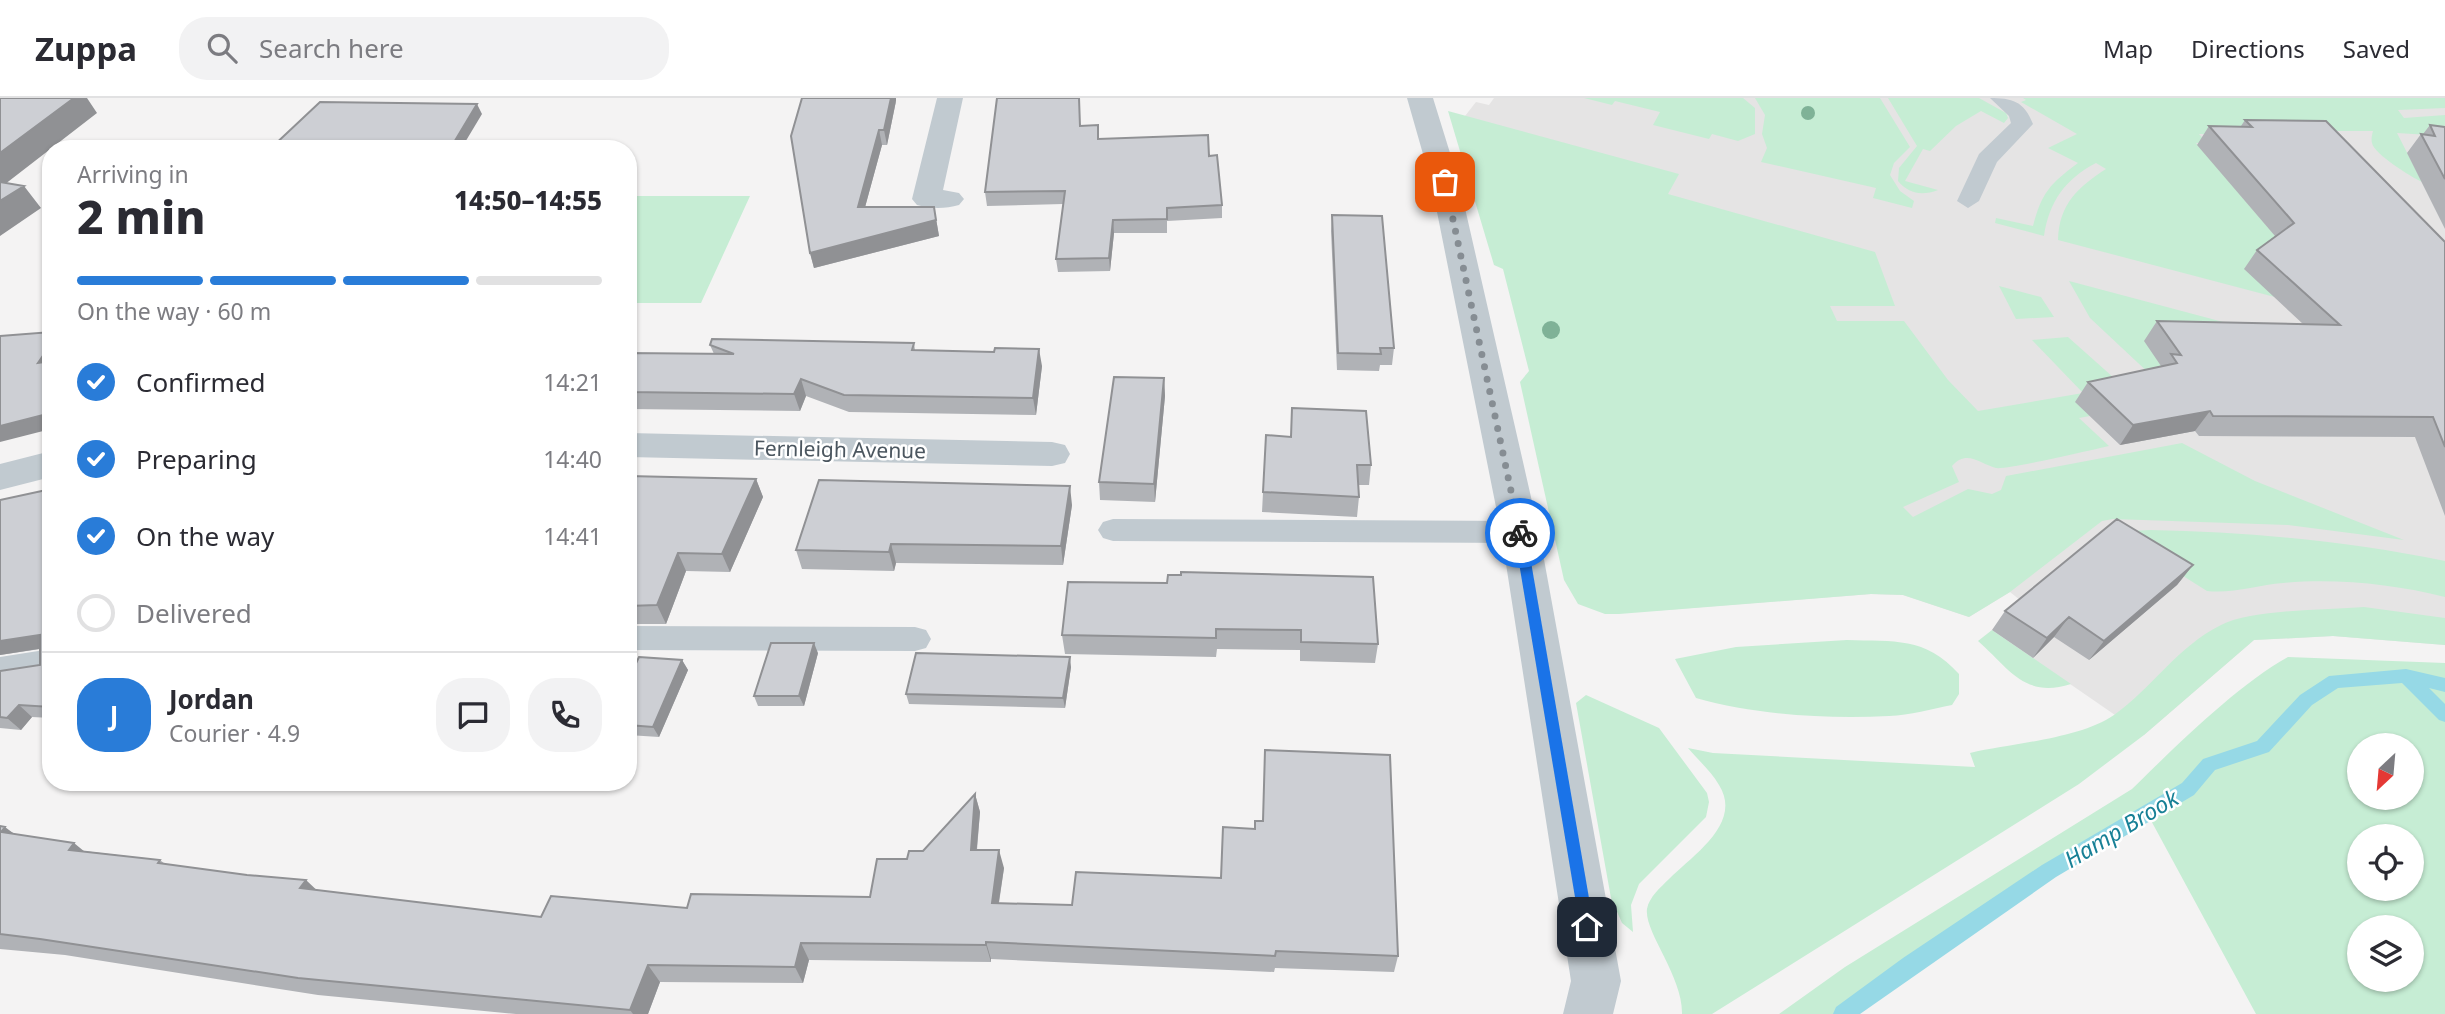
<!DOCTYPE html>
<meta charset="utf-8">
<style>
body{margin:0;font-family:"Noto Sans",sans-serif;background:#f2f2f3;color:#2b2b33;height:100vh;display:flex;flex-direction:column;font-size:26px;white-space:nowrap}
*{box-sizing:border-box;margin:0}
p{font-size:23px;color:#7c7c81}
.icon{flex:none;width:38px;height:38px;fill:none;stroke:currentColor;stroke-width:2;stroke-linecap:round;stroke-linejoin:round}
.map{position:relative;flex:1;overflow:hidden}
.panel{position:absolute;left:42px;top:42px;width:595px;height:651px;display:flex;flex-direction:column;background:#fff;border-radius:28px;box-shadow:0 2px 5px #0004}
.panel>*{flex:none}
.needle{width:46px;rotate:206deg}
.controls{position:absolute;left:2347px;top:635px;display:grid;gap:14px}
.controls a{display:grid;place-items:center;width:77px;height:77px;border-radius:50%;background:#fff;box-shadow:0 2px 5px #0004;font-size:35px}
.pin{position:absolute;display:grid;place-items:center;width:60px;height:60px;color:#fff;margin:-30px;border-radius:14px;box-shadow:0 4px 10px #0006}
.courier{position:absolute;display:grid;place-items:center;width:70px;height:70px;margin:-35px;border:5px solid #1a73e8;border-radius:50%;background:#fff;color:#222;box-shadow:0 2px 9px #0007}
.head em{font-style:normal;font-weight:800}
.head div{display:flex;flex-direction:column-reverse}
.head{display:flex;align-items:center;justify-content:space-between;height:119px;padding:0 35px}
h1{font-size:46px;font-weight:800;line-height:52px}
.bar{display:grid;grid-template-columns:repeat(4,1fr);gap:10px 7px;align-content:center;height:84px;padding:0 35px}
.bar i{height:9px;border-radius:5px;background:#e1e1e2}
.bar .selected{background:#297cd8}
.bar p{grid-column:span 4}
.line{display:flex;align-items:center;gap:18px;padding:0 35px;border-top:2px solid #e1e1e2}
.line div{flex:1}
.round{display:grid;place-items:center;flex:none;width:74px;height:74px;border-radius:28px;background:#f2f2f3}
ol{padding:0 35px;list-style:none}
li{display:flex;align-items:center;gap:21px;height:77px}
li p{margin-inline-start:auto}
li .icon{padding:7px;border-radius:50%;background:#297cd8;color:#fff;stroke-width:4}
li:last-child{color:#7c7c81}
li i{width:38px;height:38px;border:4px solid #e1e1e2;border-radius:50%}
header{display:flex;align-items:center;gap:42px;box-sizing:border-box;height:98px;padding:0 35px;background:#fff;border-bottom:2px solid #e1e1e2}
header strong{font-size:33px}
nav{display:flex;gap:38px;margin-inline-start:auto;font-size:24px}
.search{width:490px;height:63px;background:#f2f2f3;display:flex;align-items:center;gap:18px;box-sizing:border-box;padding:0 24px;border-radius:28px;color:#7c7c81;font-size:26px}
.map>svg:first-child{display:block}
.education{fill:#e5e4e4}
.green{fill:#c6edd4;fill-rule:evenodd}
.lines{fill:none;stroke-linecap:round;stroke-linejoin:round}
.stream{fill:#96d9e6;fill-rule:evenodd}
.lane{fill:#c1cad0;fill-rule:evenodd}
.street{fill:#c1cad0;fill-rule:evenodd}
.tree{fill:#7fb297}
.wall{fill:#b0b2b6}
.shaded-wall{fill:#909194}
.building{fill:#cdcfd4;stroke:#909194;stroke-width:2}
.route{fill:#1a73e8}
.done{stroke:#868d93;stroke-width:7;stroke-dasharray:0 12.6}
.labels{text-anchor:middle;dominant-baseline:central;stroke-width:5;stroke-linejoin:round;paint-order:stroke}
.street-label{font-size:21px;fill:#4b565f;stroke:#fff}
.water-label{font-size:23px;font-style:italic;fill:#178096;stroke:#fff}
</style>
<header>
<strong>Zuppa</strong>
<div class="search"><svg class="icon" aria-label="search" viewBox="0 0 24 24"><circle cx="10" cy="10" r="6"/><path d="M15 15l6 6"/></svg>Search here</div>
<nav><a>Map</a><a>Directions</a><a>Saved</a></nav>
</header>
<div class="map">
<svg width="2445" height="916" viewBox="0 0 2445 916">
<rect width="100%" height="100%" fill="#f4f3f3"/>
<!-- education -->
<path class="education" d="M1494,0H2445V547L2333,538L2254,542L2144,637L1992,532L2025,506L2010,494L1969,519L1903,497L1871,496L1653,513L1465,18L1476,4L1489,7Z"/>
<!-- green -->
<path class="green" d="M1584,0H1743L1755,10V36L1738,43L1712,36L1709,41L1653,27L1660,14L1615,3L1612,7Z
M1755,0H1880L1910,49L1894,65L1890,77L1900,93L1914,103L1912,110L1873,100L1876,90L1761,64L1767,50L1762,36L1765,17Z
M1888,0H1979L2006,15L2008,20L2004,25L1981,13L1956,28L1930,53L1923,51L1905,83L1938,92C1922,98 1909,96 1898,83L1899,70L1917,48Z
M2023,0H2445V10L2398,12L2404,20L2445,17V38L2397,35L2422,84C2411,79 2374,56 2372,45C2371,41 2372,37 2373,33H2314L2349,45L2353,52L2232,36H2199L2207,45H2196L2283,147L2298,205L2058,142C2059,106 2078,89 2106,71L2096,65C2065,81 2049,104 2044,138L1995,125L1996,120L2033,128C2042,94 2050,86 2078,65L2048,50L2077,36L2021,4L2026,2Z
M1448,13L1679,76L1668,96L1875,154L1895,208H1830L1837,223H1904L1948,282L1978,313L2083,295L2032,242L2068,239L2123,288L2169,337L2140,343L2096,299L2077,305L2090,318L2079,320L2109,348C2091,352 2007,372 1996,370C1980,366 1967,351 1952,368L1959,384L1903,409L1913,419L1968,391L1992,396L2001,392L2006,378L2182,345L2255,383L2404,442L2288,427L2113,421L2102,423L2010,494L1969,519L1903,497L1871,496L1619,516H1605L1578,506L1564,482L1520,284L1529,273L1503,171L1494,167Z
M628,98H750L701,205H628Z
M2069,183L2291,242L2145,243L2167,277L2153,279L2090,220Z
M1999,188L2041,199L2054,219L2016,221Z
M2150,432C2250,434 2347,443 2445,463V499C2394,486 2335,480 2283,485C2258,487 2232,496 2207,493L2113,434Z
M2364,509L2445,520V547L2333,538L2254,542L2144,637L2079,686L1712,916H1682C1683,878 1644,834 1647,811C1649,799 1661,789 1669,781C1693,757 1743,725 1719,687C1711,673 1698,662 1688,650L1713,655L1975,669L1970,655C2013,645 2079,641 2114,617C2152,590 2178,548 2221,527C2252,511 2327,512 2364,509Z
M1992,532L2071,586C2024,601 2009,570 1978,543Z
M1847,542C1894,544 1925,538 1959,576V596L1952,607C1932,611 1910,617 1889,618C1826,621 1756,617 1696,600L1675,561L1736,549Z
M2288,559L2445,565V916H2256L2148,717L2049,773L1910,867L1843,916H1779L1845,869L2132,691C2174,650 2237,587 2288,559ZM2359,648H2412V700H2359ZM2359,738H2412V791H2359ZM2359,830H2412V882H2359Z
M1586,597L1659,630L1707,695L1709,704L1706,719L1639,786L1631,807L1633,834L1622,825L1611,800L1576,605Z"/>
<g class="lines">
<!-- stream -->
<path class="stream" d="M2406,571L2445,580V594L2429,590L2445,606V624L2439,622L2402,585L2338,590L2312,607L2269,654L2215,672L2194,697L2056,779L1860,916H1833L1836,909L1903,860L2042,767L2182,685L2203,661L2257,643L2300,597L2329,578Z"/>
<!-- lane -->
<path class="lane" d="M1990,0C2012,0 2024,3 2033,26L1997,64L1979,103L1968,110L1957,103L1979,56L2011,25L2009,18Z
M1113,421L1520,423L1530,426L1535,434L1530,442L1520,445L1113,443L1103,440L1098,432L1103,424Z
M628,528L915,529L926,532L931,541L926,550L915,553L628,552Z
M51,551V577L0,585V559Z"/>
<!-- street -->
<path class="street" d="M937,0H963L943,92L959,95L964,101L959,107C945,111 931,111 917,107L912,101Z
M1407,0H1433L1459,84L1539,434L1621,883L1613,916H1563L1571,883L1501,434L1431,84Z
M628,335L1052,344L1065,347L1070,356L1065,365L1052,368L628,359Z
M51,353V379L0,392V366Z"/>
</g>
<!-- trees -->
<g class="tree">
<circle cx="1808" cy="15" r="7"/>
<circle cx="1551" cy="232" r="9"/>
</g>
<!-- wall -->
<path class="wall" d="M1080,0V28L1099,41L1209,58L1222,107V120L1167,123V135H1114L1110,173L1058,174L1056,161L1063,106L987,108L985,94Z
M896,3L887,47H882L865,109H934L939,138L814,170L810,155Z
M2245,22L2445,144V418L2415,339L2199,338L2195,333L2120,347L2075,304L2088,284L2161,268L2144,243L2157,223L2303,226L2244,171L2257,152L2275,138L2197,47L2209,28H2241Z
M2430,27L2445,29V131L2407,55L2421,36H2423Z
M1332,117L1394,250L1392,267H1380L1379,273L1337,272L1331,133Z
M914,245L915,252L1042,268L1036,317L849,314L806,298L800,313L628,311V255L714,256L710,247Z
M1164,280L1165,298L1155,404L1100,402L1099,384Z
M1266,337L1371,367L1369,387H1358L1359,399L1357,419L1262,414Z
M628,378L756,381L763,399L730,474L686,473L666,526H628Z
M51,391V620L32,619L21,632L0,630V573L40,567V551L0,557V402Z
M1072,407L1063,467L896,465L894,473L802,471L796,452Z
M2193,467L2177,487L2089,562L2054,539L2033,560L1992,532L2005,513Z
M1068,484L1378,546L1375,565L1300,563V552L1217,551L1216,559L1065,556L1062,537Z
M818,555L804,608H758L754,598Z
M682,562L688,572L659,639L628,637V582Z
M1071,569L1065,610L909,606L906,596Z
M975,696L980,714L977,752L1004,770L999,805L1398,858L1394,874L1275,870L1274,874L991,861V864L809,862L803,885L660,884L648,916H516L318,897L65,857L0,851V728L15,736L84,753L160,762L165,766L317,792L541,819L870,799L907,761L923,753Z"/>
<!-- shaded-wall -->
<path class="shaded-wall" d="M74,0H87L97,15L0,90V55Z
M891,0H896V3L887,47L884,32Z
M477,6L482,16L461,51H450Z
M879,32L882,47L861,124L858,109Z
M24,88L41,110L0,138V103Z
M934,109L939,138L814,170L810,155Z
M1113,122L1114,135L1110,173L1109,160Z
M51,246V275L38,265Z
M1039,251L1042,268L1036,317L1033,300Z
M1164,280L1165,298L1155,404L1154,386Z
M801,281L806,298L800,313L794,296Z
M2210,313L2195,333L2120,347L2133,327Z
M51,315V331L0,344V328Z
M756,381L763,399L730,474L722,456Z
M1070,388L1072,407L1063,467L1061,448Z
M891,446L896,465L894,473L889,454Z
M678,455L686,473L666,526L657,507Z
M2193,467L2177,487L2089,562L2104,543Z
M2069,519L2054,539L2033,560L2047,540Z
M40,537L51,549L0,557V543Z
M814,545L818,555L804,608L799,598Z
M1070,559L1071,569L1065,610L1063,600Z
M682,562L688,572L659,639L653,629Z
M19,607L32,619L21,632L7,620Z
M975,696L980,714L975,770L971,752Z
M5,729L29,747L1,734Z
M74,745L96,763L69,752Z
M999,752L1004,770L996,822L992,805Z
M306,782L324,799L300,790Z
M986,844L991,861V864L986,847Z
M801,845L809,862L803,885L795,869Z
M648,867L660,884L648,916H633L630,912Z"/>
<!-- building -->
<path class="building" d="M0,0H74L0,55Z
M802,0H891L884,32H879L858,109H934L936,122L810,155L791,38Z
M997,0H1079L1080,28L1098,27V41L1208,37L1209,58L1217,57L1222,107L1167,110V121L1113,122L1109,160L1056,161L1065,93L985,94Z
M320,4L477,6L450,51H270Z
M2245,22L2326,23L2445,144V349L2433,319L2213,318L2210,313L2133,327L2088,284L2177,265L2171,256L2181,257L2157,223L2340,227L2257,152L2294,125L2209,28L2252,29Z
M2430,27L2445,29V81L2421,36L2435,38Z
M0,84L24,88L0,103Z
M1332,117L1382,118L1394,250H1380L1381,256L1338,255Z
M51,234V246L38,265L51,263V315L0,328V238Z
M712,241L914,245L912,252L994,254L995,250L1039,251L1033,300L844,297L801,281L794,296L628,294V255L734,256L710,247Z
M1114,279L1164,280L1154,386L1099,384Z
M1292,310L1366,313L1371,367H1357L1359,399L1263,394L1266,337L1291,339Z
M628,378L756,381L722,456L678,455L657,507L628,508Z
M819,382L1070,388L1061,448L891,446L889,454L796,452Z
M51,391V609L19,607L7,620L0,619V573L40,567V537L0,543V402Z
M2117,421L2193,467L2104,543L2069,519L2047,540L2005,513Z
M1181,474L1373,479L1378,546L1301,544V532L1216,531V540L1062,537L1068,484L1167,485L1168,477H1181Z
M771,545H814L799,598H754Z
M916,555L1070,559L1063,600L906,596Z
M639,559L682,562L653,629L628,627V582Z
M1265,652L1390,657L1398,858L1276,853L1275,858L986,844V847L801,845L795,869L648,867L630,912L298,880L40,841L0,836V728L5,729L1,734L74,745L69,752L160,762L158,765L247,777L306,782L300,790L541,819L551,798L687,810L691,796L870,799L877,761H907L909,753H923L975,696L971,752H999L992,805L1072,807L1076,774L1221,780L1223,729L1255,731V723H1263Z"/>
<!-- route -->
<path class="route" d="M1520,431L1526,435L1594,829L1587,836L1580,829L1514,435Z"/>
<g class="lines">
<!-- done -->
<path class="done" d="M1445,84L1520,435"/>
</g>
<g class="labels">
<!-- street labels -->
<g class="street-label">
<text transform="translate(840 351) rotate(1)">Fernleigh Avenue</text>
</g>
<!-- water labels -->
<g class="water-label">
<text transform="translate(2121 730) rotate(-31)">Hamp Brook</text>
</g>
</g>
</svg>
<div class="controls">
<a><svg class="needle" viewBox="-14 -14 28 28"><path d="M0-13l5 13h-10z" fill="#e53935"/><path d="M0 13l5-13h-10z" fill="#7c7c81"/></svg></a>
<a><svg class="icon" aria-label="locate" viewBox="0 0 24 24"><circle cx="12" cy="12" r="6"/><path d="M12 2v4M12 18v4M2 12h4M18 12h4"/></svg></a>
<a><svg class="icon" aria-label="layers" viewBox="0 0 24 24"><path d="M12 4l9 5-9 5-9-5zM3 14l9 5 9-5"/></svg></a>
</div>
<div class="pin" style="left:1445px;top:84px;background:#ea580c"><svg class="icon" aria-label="bag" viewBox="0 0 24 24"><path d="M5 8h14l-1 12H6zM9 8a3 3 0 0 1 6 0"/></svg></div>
<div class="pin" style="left:1587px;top:829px;background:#1f2937"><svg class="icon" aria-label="home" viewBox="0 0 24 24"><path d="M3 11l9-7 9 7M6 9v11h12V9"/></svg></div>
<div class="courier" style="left:1520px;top:435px"><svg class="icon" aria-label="bike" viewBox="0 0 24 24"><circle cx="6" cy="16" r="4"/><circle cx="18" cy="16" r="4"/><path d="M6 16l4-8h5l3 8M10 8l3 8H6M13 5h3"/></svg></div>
<section class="panel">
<div class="head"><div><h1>2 min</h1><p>Arriving in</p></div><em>14:50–14:55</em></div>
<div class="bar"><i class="selected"></i><i class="selected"></i><i class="selected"></i><i></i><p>On the way · 60 m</p></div>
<ol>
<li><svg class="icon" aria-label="check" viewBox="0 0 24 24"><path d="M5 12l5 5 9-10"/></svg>Confirmed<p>14:21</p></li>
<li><svg class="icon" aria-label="check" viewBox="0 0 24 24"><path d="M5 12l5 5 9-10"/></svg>Preparing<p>14:40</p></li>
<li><svg class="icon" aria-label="check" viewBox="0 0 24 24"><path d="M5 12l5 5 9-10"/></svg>On the way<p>14:41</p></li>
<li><i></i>Delivered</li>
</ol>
<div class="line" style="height:126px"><b class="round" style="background:#297cd8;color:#fff">J</b><div><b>Jordan</b><p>Courier · 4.9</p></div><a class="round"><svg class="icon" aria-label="chat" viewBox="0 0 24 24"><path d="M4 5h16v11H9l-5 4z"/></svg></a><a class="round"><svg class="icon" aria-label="phone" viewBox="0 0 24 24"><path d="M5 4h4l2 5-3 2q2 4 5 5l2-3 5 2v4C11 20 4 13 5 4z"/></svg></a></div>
</section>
</div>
